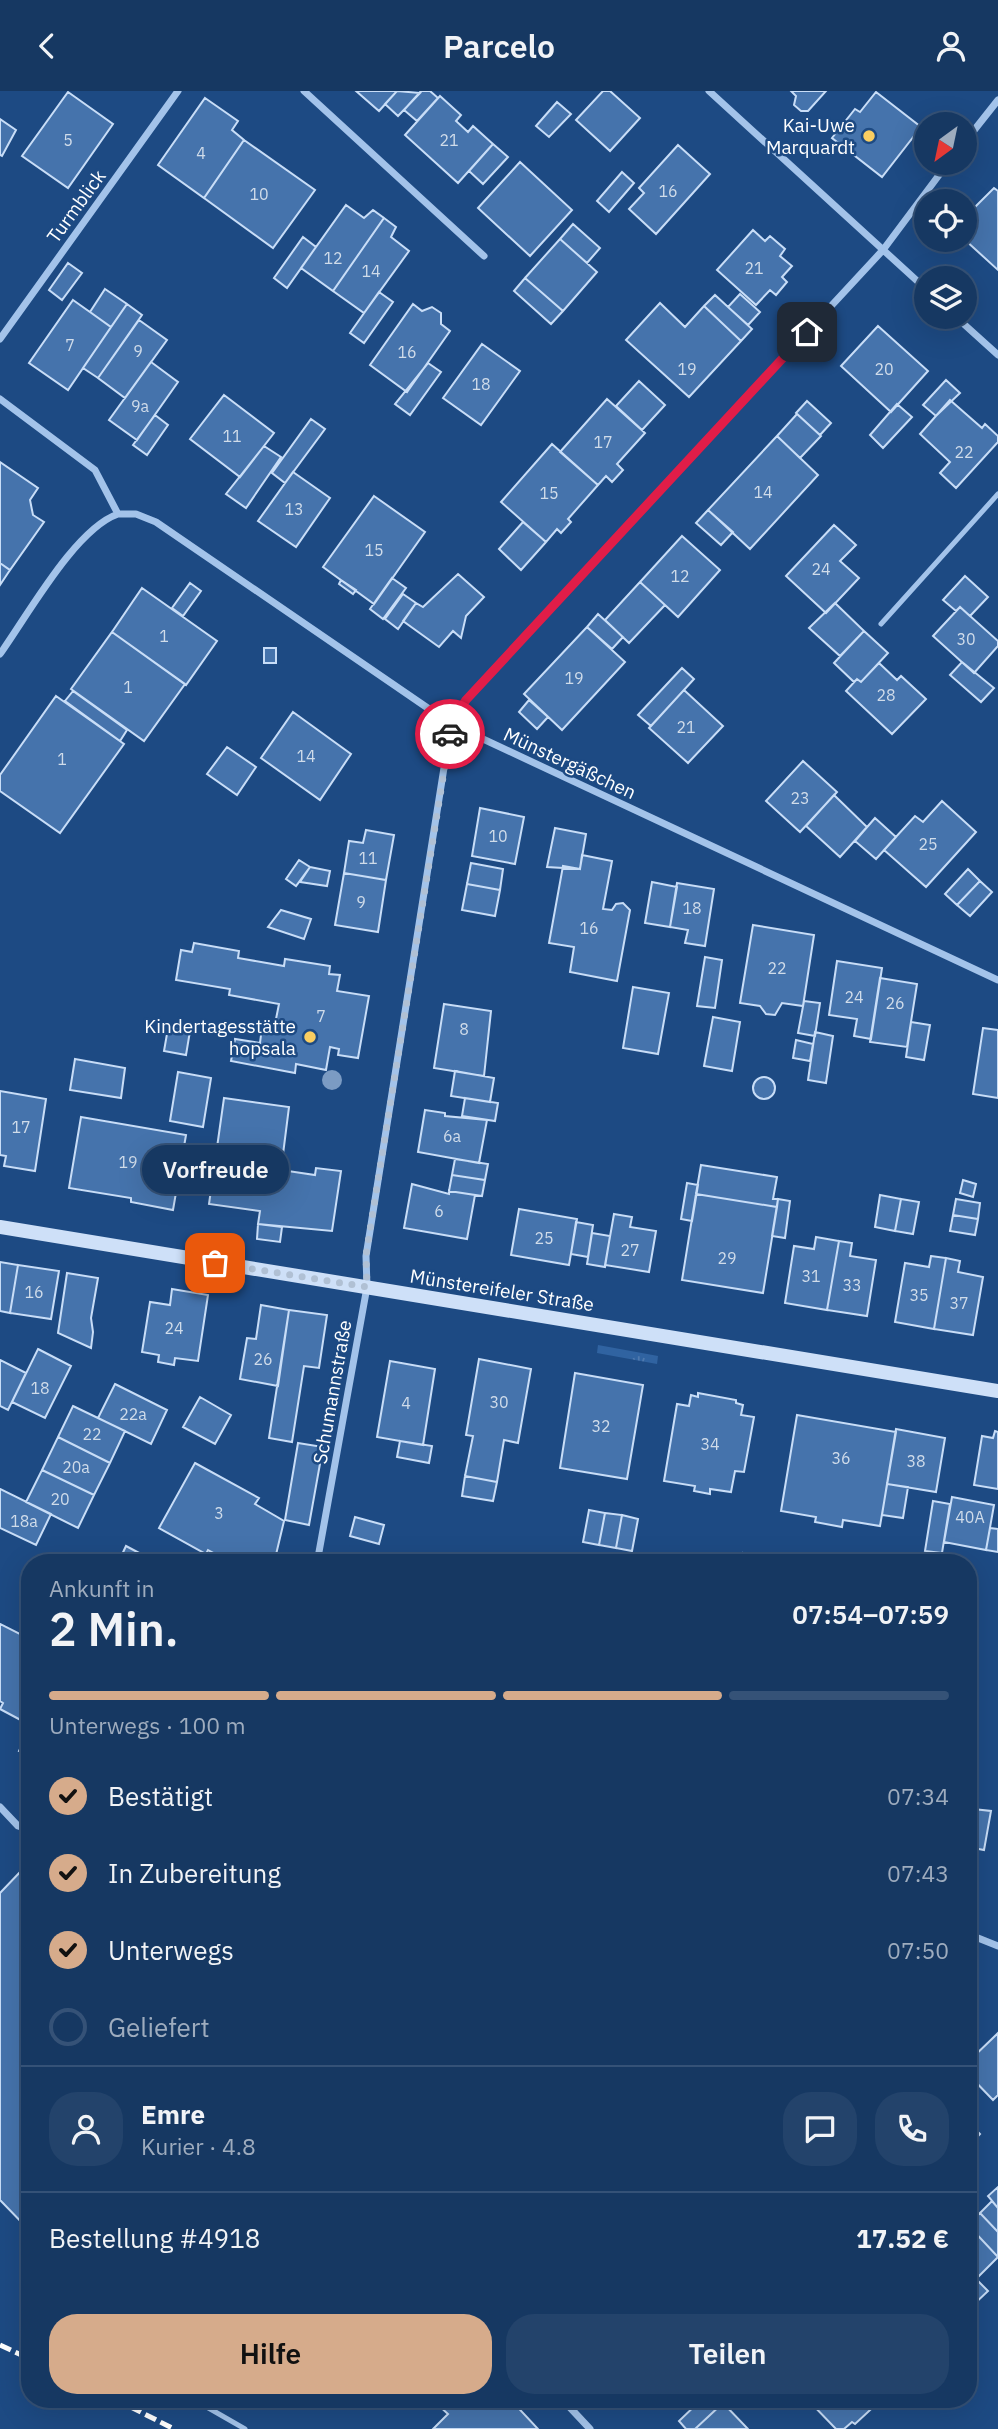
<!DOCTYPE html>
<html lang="de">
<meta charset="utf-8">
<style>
body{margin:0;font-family:"IBM Plex Sans",sans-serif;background:#23436b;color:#f1f3f6;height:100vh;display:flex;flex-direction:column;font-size:26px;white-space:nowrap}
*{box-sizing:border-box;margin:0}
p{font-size:23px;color:#9eacbe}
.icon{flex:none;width:38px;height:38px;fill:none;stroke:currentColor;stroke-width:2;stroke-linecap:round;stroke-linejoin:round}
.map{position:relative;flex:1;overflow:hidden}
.drawer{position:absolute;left:21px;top:1463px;width:956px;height:854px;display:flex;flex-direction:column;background:#163862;border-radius:28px;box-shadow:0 7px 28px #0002,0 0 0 2px #355277}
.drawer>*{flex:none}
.needle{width:46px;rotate:213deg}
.controls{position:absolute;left:914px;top:21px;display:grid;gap:14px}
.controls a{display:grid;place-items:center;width:63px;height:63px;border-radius:50%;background:#163862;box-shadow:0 7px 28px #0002,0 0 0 2px #355277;font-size:35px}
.pin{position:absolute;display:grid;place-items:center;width:60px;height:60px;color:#fff;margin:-30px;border-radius:14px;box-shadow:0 4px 10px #0006}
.courier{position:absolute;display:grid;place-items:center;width:70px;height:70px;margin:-35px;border:5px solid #e11d48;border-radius:50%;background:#fff;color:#222;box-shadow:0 2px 9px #0007}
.bubble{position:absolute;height:49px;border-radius:24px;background:#163862;box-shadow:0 7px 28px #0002,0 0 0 2px #355277;font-size:23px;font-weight:600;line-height:49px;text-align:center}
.head em{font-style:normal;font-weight:600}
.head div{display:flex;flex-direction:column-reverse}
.head{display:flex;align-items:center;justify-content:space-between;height:119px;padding:0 28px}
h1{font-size:46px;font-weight:600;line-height:52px}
.bar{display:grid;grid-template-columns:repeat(4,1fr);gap:10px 7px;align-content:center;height:84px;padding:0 28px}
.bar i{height:9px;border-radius:5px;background:#355277}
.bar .active{background:#d6ab8b}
.bar p{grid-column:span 4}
.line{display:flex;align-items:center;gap:18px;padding:0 28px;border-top:2px solid #355277}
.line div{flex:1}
.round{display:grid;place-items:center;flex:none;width:74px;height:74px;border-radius:28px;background:#23436b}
ol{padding:0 28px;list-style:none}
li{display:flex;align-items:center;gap:21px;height:77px}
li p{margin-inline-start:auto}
li .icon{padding:7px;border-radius:50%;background:#d6ab8b;color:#111;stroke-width:4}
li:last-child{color:#9eacbe}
li i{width:38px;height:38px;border:4px solid #355277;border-radius:50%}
.action{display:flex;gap:14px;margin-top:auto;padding:14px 28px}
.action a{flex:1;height:80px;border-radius:28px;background:#d6ab8b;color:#111;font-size:28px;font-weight:600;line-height:80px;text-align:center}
.action a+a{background:#23436b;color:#f1f3f6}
header{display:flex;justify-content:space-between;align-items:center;height:91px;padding:0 28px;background:#163862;font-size:32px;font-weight:600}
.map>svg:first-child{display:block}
.grass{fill:url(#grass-tufts)}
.building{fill:#4573ac;stroke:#c8ddf7;stroke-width:2}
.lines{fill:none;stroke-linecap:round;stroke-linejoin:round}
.service{stroke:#a3c3ea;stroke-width:5}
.minor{stroke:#a3c3ea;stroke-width:7}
.secondary{stroke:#cee0f8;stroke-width:14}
.rail{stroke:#fff;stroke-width:5;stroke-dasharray:12 5;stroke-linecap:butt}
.tree{fill:#7b9bc3}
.done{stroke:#b0c0d4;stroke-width:7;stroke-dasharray:0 12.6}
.route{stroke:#e11d48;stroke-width:9}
.poi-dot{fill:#face61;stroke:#1d4a83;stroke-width:2.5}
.labels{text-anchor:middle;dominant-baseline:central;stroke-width:5;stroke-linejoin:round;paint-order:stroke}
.number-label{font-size:16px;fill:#d0dcea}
.poi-label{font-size:19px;fill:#fff;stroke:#1d4a83;text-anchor:end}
.street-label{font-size:19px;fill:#fff;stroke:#1d4a83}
</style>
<header><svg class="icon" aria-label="back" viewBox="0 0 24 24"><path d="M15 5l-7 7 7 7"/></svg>Parcelo<svg class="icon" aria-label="person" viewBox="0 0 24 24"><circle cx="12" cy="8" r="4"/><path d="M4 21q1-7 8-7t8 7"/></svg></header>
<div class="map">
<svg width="998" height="2338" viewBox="0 0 998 2338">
<defs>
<pattern id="grass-tufts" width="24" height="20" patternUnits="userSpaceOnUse" patternTransform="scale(1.75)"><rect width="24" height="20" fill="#3063a1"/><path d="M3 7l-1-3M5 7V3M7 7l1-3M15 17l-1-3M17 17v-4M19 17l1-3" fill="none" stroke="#4f7aaf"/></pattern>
</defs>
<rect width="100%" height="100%" fill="#1d4a83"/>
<!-- grass -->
<path class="grass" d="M598,1254L658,1265L657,1273L597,1262Z"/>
<!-- building -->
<path class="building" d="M356,0H397L379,20Z
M397,0L420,2L398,25L385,13Z
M421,0H430L438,7L417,30L404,19Z
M603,0H610L640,27L610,60L576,29Z
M791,0H826L808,20H801L794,14L796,5Z
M68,1L113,33L68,97L22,65Z
M876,1L921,36L882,86L832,47L855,18L860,21Z
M440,5L461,24L456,30L468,41L473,35L493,53L458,92L405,44Z
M205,7L238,30L232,39L244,49L204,107L158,74Z
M557,11L571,23L549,46L536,35Z
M0,28L16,39L2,65L0,64Z
M244,49L315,99L273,157L204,107Z
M493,53L508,66L483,93L469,80Z
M678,54L710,83L656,143L629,118L644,102L639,97Z
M520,71L572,119L530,165L478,117Z
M622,81L634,92L609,121L597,110Z
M994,97L998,100V179L964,148V136L976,124L971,120Z
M346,114L364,127L373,119L384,127L333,200L301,177Z
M384,127L396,136L391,146L409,160L364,222L333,200Z
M573,133L600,157L587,172L560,148Z
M753,139L765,150L770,145L785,158L780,165L792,175L782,186L787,191L776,204L770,199L756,214L717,179Z
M303,146L316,156L287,197L274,187Z
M560,148L597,181L563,220L525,187Z
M68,172L82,182L62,209L49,199Z
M525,187L563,220L551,233L514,200Z
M105,198L127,213L111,236L90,221Z
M379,201L393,211L364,252L350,242Z
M740,203L760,221L748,234L728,216Z
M715,204L752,238L741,250L704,215Z
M73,209L111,236L68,299L29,272Z
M660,212L685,236L704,215L741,250L689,306L626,249Z
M127,213L142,224L98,287L83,277Z
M413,213L422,220L432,216L441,222V233L450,240L407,301L370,274Z
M139,229L167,249L125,307L98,287Z
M878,235L928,280L891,321L841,275Z
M482,253L520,280L481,334L443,307Z
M151,271L178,291L137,349L109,329Z
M428,272L441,281L410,324L395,313Z
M946,289L960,302L936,325L923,314Z
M639,290L665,314L642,339L616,315Z
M224,304L274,342L240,386L190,348Z
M607,308L645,342L617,373L623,379L612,391L606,385L598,394L560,361Z
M950,309L982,337L985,333L998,345V351L956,397L940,382L950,371L920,343Z
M807,310L831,332L820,344L796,322Z
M897,313L912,326L883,357L870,344Z
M797,323L821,345L800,367L777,345Z
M155,324L168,334L147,364L133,354Z
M311,328L325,338L285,392L272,382Z
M777,345L818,384L750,458L708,419Z
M552,353L598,394L568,428L571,431L561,442L557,438L546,451L501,411Z
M264,355L281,366L246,417L226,403Z
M0,371L38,397L30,409L33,424L44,431L10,479L0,472Z
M293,381L330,407L296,456L258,430Z
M374,405L425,441L374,513L323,476Z
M708,419L733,441L721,454L696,432Z
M523,431L546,451L521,479L499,458Z
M834,434L856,454L840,470L859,487L826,522L786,485Z
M682,445L720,479L678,526L640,491Z
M0,472L10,479L0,494Z
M458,483L484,506L466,525L461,547L453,540L439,556L403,530L416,512L423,516Z
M965,485L988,506L970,525L960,516L956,520L943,509Z
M392,487L406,497L383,528L370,518Z
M341,489L356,499L353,503L339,493Z
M640,491L665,514L629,552L605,529Z
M190,492L201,500L183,525L172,517Z
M142,497L217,550L186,594L112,541Z
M403,503L416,512L398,538L385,528Z
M835,512L864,540L840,565L809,537Z
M960,516L998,550V555L974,582L933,545Z
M598,523L623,546L612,558L587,536Z
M587,536L625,571L562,639L524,603Z
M864,540L888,562L861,591L857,588L854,591L834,572Z
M112,541L185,593L144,650L71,598Z
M264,557H276V572H264Z
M962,571L994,597L981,611L950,584Z
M879,572L897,589L901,585L926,608L892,643L846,600L857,588L861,591Z
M682,577L694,588L651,635L638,624Z
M684,599L723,635L688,672L649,637Z
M73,600L127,639L120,650L65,610Z
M56,605L124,653L60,742L0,700V684Z
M529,609L548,626L537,638L519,621Z
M293,621L351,663L320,709L261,667Z
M227,656L256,676L237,704L207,683Z
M803,670L837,701L800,741L766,710Z
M834,704L867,736L840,766L806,735Z
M942,710L976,741L926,796L884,759L915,725L923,731Z
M480,717L524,726L515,773L472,765Z
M875,727L896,746L876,768L855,750Z
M555,737L586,743L580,778L547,776Z
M366,739L394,744L386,789L344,782L349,750L363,752Z
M582,764L612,770L603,818L612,819L616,813L623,812L630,819L617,890L570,881L574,856L549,852L563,775L580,778Z
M299,769L310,776L296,795L286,788Z
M471,772L503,778L500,799L467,793Z
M310,776L330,780L327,795L300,791Z
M968,778L980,790L957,814L945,803Z
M344,782L386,789L378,841L335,834Z
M980,790L992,801L970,825L957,814Z
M652,791L677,796L670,836L645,832Z
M677,792L714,798L705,855L685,852L688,839L670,836Z
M467,793L500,799L495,825L462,819Z
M281,819L311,828L304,848L268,836Z
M753,834L814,844L803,915L782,912L775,924L766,923L760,915L740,912Z
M194,852L239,860L238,867L284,875L285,868L330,875L329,883L340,884L337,900L369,905L358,967L338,964L339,958L330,956L326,979L296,973L295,982L231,970L235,948L260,952L262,936L274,938L279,913L229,904L230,898L176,889L181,859L192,861Z
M705,866L722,869L715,917L697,915Z
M837,870L882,877L871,948L854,945L857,928L829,924Z
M880,887L917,893L907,956L870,951Z
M633,896L669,902L658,963L623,957Z
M804,910L820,912L815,945L798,942Z
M444,913L491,920L484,985L434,977Z
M713,926L740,931L732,980L704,975Z
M911,931L930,934L924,969L906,966Z
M168,937L190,940L186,964L164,960Z
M983,937L998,939V1007L973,1003Z
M815,941L833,945L826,992L808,989Z
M796,949L813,953L810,970L793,967Z
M75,968L125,977L121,1007L70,999Z
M455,980L494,987L490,1011L451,1005Z
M178,981L211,987L203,1036L170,1030Z
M753 997a11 11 0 1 1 22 0a11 11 0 1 1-22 0Z
M0,1000L46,1008L35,1080L4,1075L6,1065L0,1064Z
M224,1007L289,1016L281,1079L315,1084L316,1077L341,1080L332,1140L258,1133L260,1120L209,1113Z
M465,1007L498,1012L495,1030L462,1025Z
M425,1019L445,1022V1025L487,1029L479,1072L418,1061Z
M81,1026L186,1044L173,1119L131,1111V1107L69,1097Z
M197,1064L208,1066L203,1100L192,1098Z
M455,1068L488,1073L485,1089L452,1084Z
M701,1074L777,1086L773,1108H778L777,1116L696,1103Z
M452,1084L485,1089L482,1105L449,1100Z
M963,1089L976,1093L973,1106L960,1102Z
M687,1092L698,1094L692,1130L681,1128Z
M412,1093L449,1103V1100L475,1104L467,1148L404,1137Z
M696,1103L777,1116L763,1202L682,1189Z
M880,1104L901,1108L895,1140L875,1136Z
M778,1108L790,1110L785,1147L772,1145Z
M901,1108L919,1111L913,1143L895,1140Z
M956,1108L980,1112L978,1128L953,1124Z
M519,1118L577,1128L569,1174L511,1164Z
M614,1123L632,1126L630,1136L656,1140L649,1181L605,1174Z
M953,1124L978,1128L975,1144L950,1140Z
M576,1131L593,1134L588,1166L571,1163Z
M258,1133L282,1136L280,1151L257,1148Z
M592,1142L610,1145L605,1176L587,1173Z
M816,1146L839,1150L827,1219L785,1212L794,1155L814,1158Z
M839,1150L852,1152L850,1165L876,1169L867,1225L827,1219Z
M931,1165L946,1167L934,1238L895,1231L905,1172L929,1176Z
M946,1167L960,1170L958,1181L983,1186L973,1244L934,1238Z
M0,1171L18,1174L10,1222L0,1220Z
M18,1174L59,1180L51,1228L10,1222Z
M67,1182L98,1187L91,1227L93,1241L91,1257L58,1242Z
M172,1198L208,1204L198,1270L175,1267L174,1274L158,1271L159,1264L142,1261L150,1211L170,1214Z
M261,1214L289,1219L278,1295L240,1288L247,1247L256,1248Z
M289,1219L327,1224L319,1277L304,1275L292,1351L269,1347Z
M38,1258L71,1275L45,1327L12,1311Z
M479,1268L531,1278L518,1352L504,1349L497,1391L465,1385L473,1345L466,1344Z
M0,1269L26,1282L8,1319L0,1315Z
M390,1270L435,1278L423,1354L377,1346Z
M575,1282L643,1294L627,1388L560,1377Z
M115,1293L167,1319L151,1353L98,1327Z
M698,1302L736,1309V1312L743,1314L741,1324L754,1326L744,1381L735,1380L731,1401L710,1398V1403L694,1400L695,1395L664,1390L677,1313L689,1315L691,1304L698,1306Z
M200,1306L231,1324L215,1353L183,1336Z
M73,1315L125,1340L110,1372L58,1346Z
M797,1324L896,1341L880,1435L843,1429L842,1436L815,1431L816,1426L781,1420Z
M896,1338L945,1347L936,1401L887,1393Z
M995,1340L998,1341V1398L974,1394L982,1345L993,1347Z
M58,1346L110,1372L94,1404L42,1379Z
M400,1350L432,1355L429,1372L397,1366Z
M298,1352L323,1356L309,1434L285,1429Z
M195,1372L259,1407L255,1413L284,1430L274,1472H232L208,1459L206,1463L159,1437Z
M42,1379L94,1404L78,1437L26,1411Z
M465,1385L497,1391L493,1410L462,1405Z
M887,1393L908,1396L903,1427L882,1424Z
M0,1398L51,1423L36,1454L0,1437Z
M952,1406L994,1414L986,1459L944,1451Z
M933,1410L950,1413L942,1462L925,1460Z
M589,1419L605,1422L599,1454L583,1451Z
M605,1422L622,1424L616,1457L599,1454Z
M622,1424L638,1428L632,1460L616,1457Z
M355,1426L384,1434L379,1453L350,1445Z
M990,1437L998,1438V1461L986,1459Z
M126,1455L158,1472H118Z
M743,1462L787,1472H741Z
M0,1533L30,1548V1634L0,1618L3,1612L0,1610Z
M30,1637V1665L19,1660Z
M973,1718L991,1720L984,1759L968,1756Z
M22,1779L30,1787V2140L0,2109V1802Z
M998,1942V2004L993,2009L968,1983V1971Z
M968,2031L980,2043L968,2056Z
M998,2096V2117L988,2105Z
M992,2110L998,2117V2141L980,2122Z
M980,2122L998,2141V2166L968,2134Z
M968,2134L998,2166L976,2188L988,2200L968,2219Z
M440,2308H510L538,2338H433L448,2323L438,2314Z
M702,2308H719L723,2312L695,2338H686L679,2330Z
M807,2308H882L855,2333L852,2331L844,2338H836Z
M723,2312L748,2338H695Z"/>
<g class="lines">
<!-- service -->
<path class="service" d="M881,533L998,403
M198,2311L245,2338"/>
<!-- minor -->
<path class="minor" d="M304,0L484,165
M709,0L926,198
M964,52L998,9
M956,226L998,264
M0,248L178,0
M0,308L95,379L118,423H136L156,431L451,633L998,889
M0,563C28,524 75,438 118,423
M317,1472L367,1196L366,1165L451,633L466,609L883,159L948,72
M0,1716L18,1735L30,1739
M968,1843L998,1855
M562,2308L590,2338"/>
<!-- secondary -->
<path class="secondary" d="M0,1136L998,1300"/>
<!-- rail -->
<path class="rail" d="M0,2254L30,2268
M115,2308L174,2338"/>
</g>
<!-- trees -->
<circle class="tree" cx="332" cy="989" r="10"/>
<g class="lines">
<!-- done -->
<path class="done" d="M215,1172L367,1196L366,1164L450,643"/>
<!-- route -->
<path class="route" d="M450,643L451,633L466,609L807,241"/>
</g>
<!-- markers -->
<g class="poi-dot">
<circle cx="869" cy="45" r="7"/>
<circle cx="310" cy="946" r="7"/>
</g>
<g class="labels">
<!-- number labels -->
<g class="number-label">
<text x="68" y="49">5</text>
<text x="449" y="49">21</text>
<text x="201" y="62">4</text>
<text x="668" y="100">16</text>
<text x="259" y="103">10</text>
<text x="333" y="167">12</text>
<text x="754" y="177">21</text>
<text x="371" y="180">14</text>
<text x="70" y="254">7</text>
<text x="138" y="260">9</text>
<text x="407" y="261">16</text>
<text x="687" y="278">19</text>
<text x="884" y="278">20</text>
<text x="481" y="293">18</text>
<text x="140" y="315">9a</text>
<text x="232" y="345">11</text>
<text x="603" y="351">17</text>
<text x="964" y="361">22</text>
<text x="763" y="401">14</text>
<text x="549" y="402">15</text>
<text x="294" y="418">13</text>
<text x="374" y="459">15</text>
<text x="821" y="478">24</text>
<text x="680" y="485">12</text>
<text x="164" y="545">1</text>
<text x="966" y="548">30</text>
<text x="574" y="587">19</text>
<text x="128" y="596">1</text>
<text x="886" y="604">28</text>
<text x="686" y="636">21</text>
<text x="306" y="665">14</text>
<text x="62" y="668">1</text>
<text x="800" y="707">23</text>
<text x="498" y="745">10</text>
<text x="928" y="753">25</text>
<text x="368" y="767">11</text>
<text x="361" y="811">9</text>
<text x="692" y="817">18</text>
<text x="589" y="837">16</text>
<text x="777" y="877">22</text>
<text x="854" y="906">24</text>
<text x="895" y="912">26</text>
<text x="321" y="925">7</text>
<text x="464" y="938">8</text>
<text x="21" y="1036">17</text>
<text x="452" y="1045">6a</text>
<text x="128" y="1071">19</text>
<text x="439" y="1120">6</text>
<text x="544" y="1147">25</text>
<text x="630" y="1159">27</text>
<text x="727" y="1167">29</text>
<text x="811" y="1185">31</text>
<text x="852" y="1194">33</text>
<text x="34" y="1201">16</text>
<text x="919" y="1204">35</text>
<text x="959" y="1212">37</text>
<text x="174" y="1237">24</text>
<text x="263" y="1268">26</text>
<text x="40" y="1297">18</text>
<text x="499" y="1311">30</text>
<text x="406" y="1312">4</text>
<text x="133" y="1323">22a</text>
<text x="601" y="1335">32</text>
<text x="92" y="1343">22</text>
<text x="710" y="1353">34</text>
<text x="841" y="1367">36</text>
<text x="916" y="1370">38</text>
<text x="76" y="1376">20a</text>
<text x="60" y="1408">20</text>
<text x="219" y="1422">3</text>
<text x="970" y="1426">40A</text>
<text x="24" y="1430">18a</text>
</g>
<!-- poi labels -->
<g class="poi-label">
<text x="855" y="34">Kai-Uwe<tspan x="855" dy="22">Marquardt</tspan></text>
<text x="296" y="935">Kindertagesstätte<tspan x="296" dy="22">hopsala</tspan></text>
</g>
<!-- street labels -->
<g class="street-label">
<text transform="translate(76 115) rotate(-54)">Turmblick</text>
<text transform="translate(570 672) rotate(25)">Münstergäßchen</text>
<text transform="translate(502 1199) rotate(9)">Münstereifeler Straße</text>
<text transform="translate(332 1301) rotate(-80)">Schumannstraße</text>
</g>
</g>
</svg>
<div class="controls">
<a><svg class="needle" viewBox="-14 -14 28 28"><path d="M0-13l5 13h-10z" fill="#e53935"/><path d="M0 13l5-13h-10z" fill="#9eacbe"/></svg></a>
<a><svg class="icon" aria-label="locate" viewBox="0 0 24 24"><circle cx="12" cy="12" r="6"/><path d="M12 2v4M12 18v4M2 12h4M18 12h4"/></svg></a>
<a><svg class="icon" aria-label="layers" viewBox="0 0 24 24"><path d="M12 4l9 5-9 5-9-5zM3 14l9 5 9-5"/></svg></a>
</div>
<div class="pin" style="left:215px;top:1172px;background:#ea580c"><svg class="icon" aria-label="bag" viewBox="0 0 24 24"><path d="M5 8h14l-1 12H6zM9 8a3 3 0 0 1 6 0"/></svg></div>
<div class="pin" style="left:807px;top:241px;background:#1f2937"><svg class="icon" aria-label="home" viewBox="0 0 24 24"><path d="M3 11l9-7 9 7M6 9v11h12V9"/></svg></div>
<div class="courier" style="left:450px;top:643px"><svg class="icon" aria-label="car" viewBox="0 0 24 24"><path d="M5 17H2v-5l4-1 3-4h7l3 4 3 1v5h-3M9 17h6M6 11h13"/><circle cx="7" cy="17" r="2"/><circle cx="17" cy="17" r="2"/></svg></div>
<div class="bubble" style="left:142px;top:1054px;width:147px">Vorfreude</div>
<section class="drawer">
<div class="head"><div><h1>2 Min.</h1><p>Ankunft in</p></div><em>07:54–07:59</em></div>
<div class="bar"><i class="active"></i><i class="active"></i><i class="active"></i><i></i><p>Unterwegs · 100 m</p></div>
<ol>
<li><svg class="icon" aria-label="check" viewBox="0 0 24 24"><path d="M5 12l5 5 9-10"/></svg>Bestätigt<p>07:34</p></li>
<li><svg class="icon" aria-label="check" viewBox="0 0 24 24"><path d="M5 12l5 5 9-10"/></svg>In Zubereitung<p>07:43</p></li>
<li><svg class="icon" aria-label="check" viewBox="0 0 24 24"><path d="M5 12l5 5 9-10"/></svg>Unterwegs<p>07:50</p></li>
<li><i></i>Geliefert</li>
</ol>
<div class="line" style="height:126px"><a class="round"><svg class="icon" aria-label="person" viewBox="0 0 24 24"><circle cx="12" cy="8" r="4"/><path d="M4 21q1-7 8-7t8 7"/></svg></a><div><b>Emre</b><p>Kurier · 4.8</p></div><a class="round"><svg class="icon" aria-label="chat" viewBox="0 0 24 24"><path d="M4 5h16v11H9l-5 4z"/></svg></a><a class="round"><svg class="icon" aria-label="phone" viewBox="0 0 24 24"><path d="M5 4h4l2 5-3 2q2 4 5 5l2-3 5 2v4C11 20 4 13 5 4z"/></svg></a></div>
<div class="line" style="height:91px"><div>Bestellung #4918</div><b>17.52 €</b></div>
<div class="action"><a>Hilfe</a><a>Teilen</a></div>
</section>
</div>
